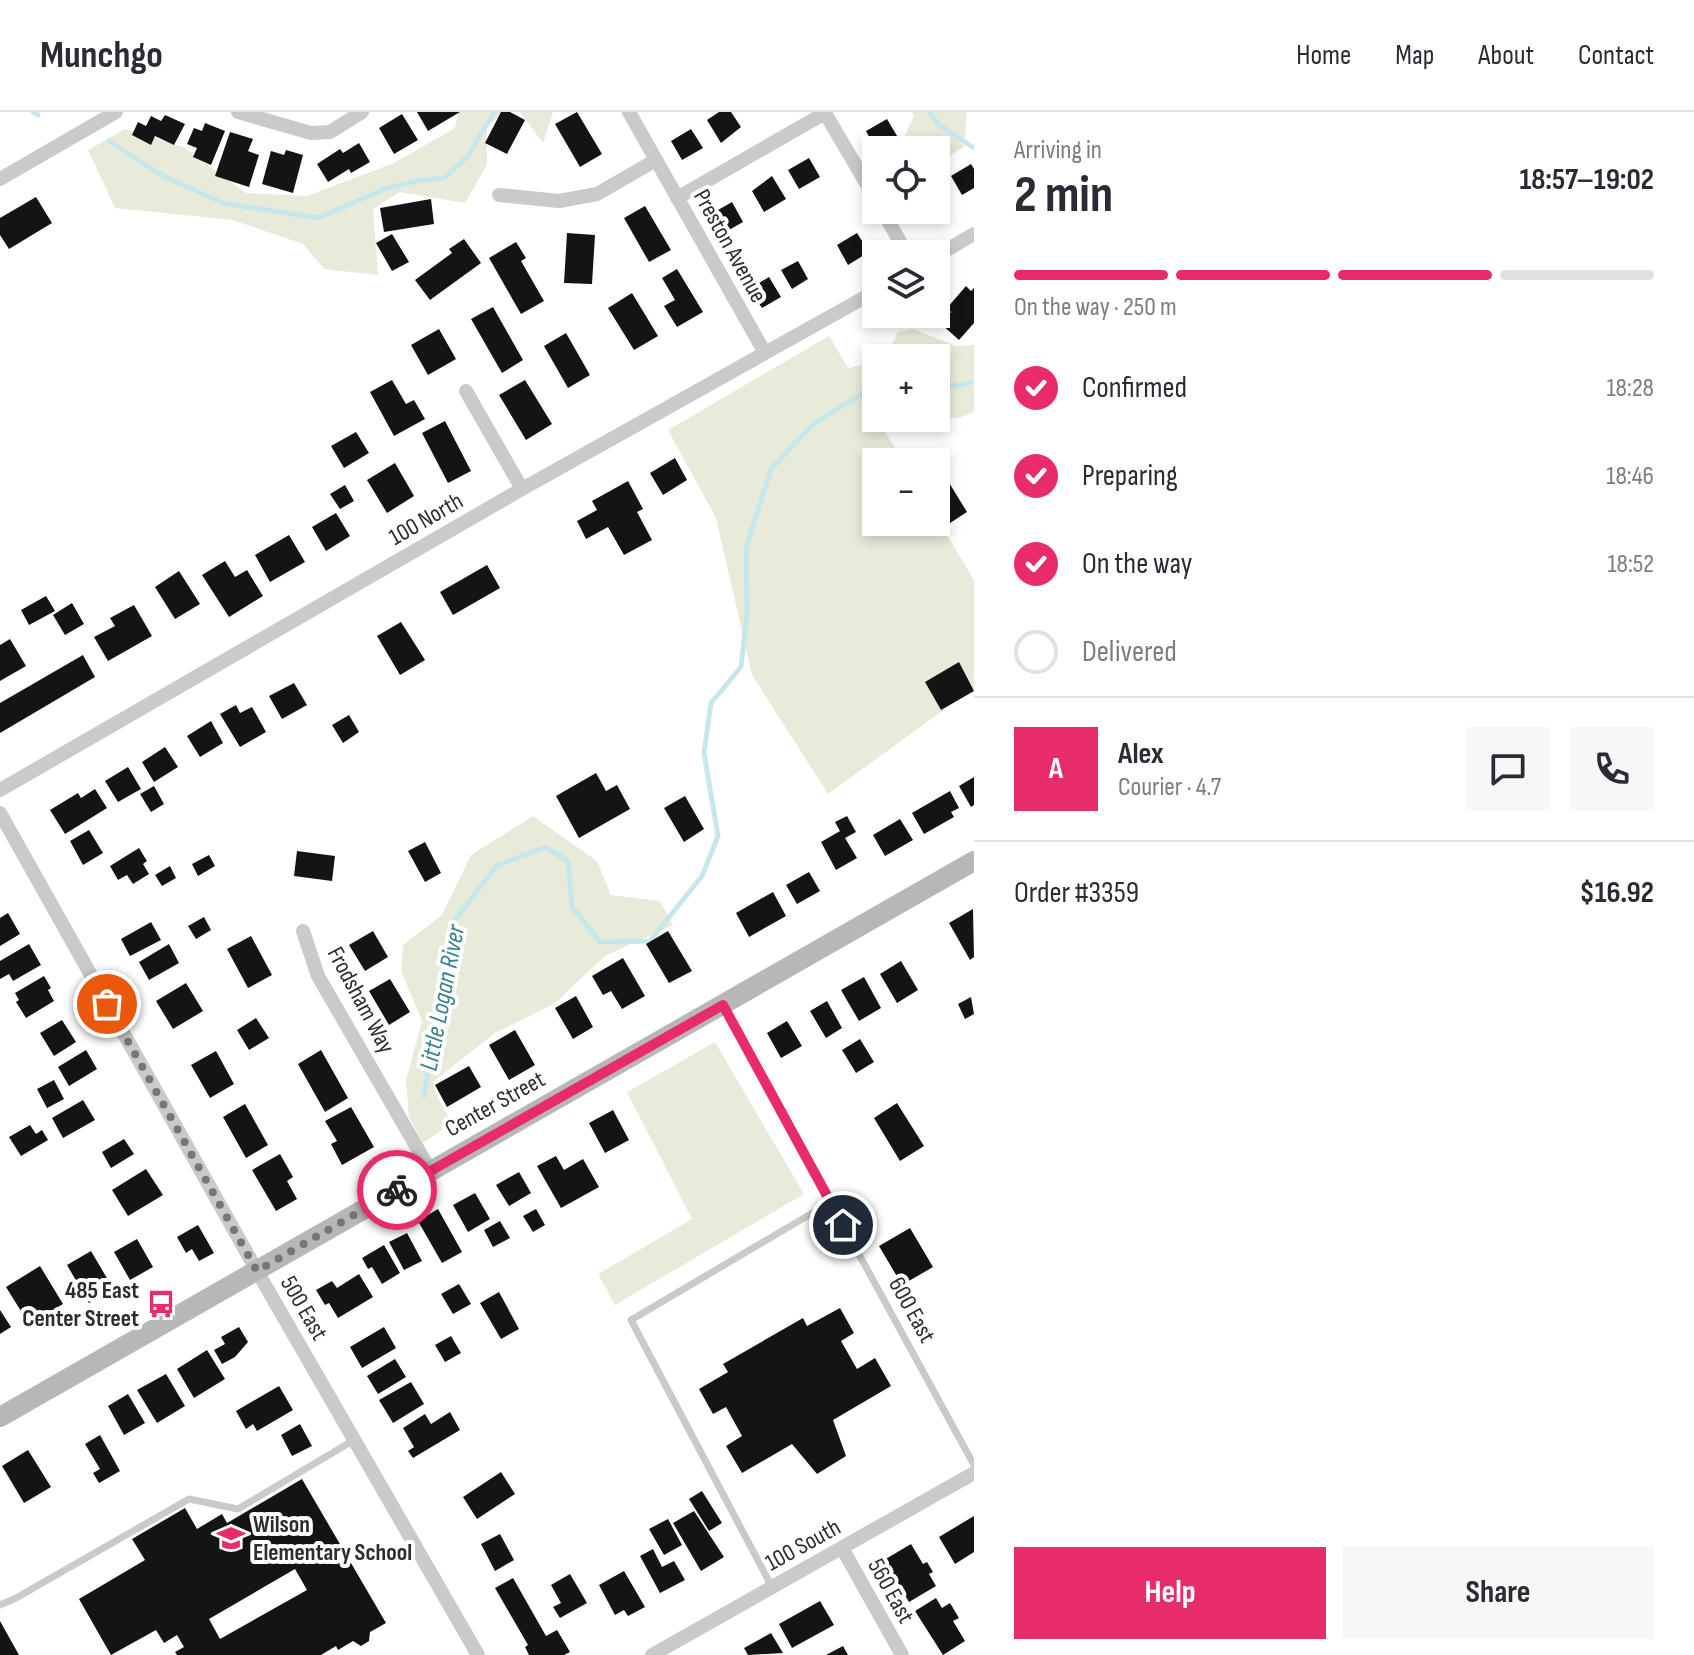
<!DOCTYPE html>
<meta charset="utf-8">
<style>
body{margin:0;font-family:"Sofia Sans Condensed",sans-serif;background:#f7f7f7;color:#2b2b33;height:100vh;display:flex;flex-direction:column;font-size:30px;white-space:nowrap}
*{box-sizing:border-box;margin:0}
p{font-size:26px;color:#7c7c81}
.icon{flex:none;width:44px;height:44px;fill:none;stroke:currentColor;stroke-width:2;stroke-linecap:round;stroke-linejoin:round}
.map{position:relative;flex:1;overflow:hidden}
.drawer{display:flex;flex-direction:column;background:#fff;width:720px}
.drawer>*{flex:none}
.fabs{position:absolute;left:862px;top:24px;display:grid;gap:16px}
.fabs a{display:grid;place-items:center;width:88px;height:88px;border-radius:0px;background:#fff;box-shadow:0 4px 12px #0003;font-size:40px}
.pin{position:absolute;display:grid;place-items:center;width:68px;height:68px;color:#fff;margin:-34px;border:4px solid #fff;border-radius:50%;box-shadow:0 2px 8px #0007}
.courier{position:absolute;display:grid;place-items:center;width:80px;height:80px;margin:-40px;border:6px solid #e82c6b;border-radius:50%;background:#fff;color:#222;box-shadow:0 2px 10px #0007}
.summary em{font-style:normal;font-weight:700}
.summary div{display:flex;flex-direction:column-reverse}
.summary{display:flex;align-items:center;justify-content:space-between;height:136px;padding:0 40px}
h1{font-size:52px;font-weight:700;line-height:60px}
.bar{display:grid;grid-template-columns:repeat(4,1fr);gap:12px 8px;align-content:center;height:96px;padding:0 40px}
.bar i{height:10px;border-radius:6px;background:#e1e1e2}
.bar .current{background:#e82c6b}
.bar p{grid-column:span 4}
.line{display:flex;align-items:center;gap:20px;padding:0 40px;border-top:2px solid #e1e1e2}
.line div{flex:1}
.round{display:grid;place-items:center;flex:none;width:84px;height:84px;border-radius:0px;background:#f7f7f7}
ol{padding:0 40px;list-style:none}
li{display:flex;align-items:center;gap:24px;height:88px}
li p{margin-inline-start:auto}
li .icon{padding:8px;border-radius:50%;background:#e82c6b;color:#fff;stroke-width:4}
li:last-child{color:#7c7c81}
li i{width:44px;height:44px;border:4px solid #e1e1e2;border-radius:50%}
.cta{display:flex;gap:16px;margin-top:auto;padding:16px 40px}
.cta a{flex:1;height:92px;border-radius:0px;background:#e82c6b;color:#fff;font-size:32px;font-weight:700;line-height:92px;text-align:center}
.cta a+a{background:#f7f7f7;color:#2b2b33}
header{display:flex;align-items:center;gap:48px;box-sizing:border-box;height:112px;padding:0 40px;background:#fff;border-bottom:2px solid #e1e1e2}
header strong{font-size:38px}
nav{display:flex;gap:44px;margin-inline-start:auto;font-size:28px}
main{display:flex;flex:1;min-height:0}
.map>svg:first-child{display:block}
.green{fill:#e8ebda}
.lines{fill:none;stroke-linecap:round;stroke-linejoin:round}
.stream{stroke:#c6e7ec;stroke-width:5}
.building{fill:#141414;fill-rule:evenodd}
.lane{stroke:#cacaca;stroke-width:7}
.street{stroke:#cacaca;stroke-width:14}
.secondary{stroke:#b7b7b7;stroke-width:20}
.done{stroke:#767676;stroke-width:8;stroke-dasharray:0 14.4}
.route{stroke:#e82c6b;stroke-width:10}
.labels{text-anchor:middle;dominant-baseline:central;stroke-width:8;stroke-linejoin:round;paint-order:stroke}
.street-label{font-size:24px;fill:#2d2d2d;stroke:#fff}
.poi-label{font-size:24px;font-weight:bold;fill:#2d2d2d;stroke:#fff;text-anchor:end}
.water-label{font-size:26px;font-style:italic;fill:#38808a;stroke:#fff}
</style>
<header>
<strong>Munchgo</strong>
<nav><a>Home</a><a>Map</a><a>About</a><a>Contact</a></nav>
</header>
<main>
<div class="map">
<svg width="974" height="1543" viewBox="0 0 974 1543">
<rect width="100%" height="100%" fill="#fff"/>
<!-- green -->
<path class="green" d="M458,0H506L487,14V53L465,91L400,80L373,97L378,163L324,157L303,132L233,108L115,96L88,38L125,17L183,35L246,81L307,84L394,51L455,16Z
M520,0H553L543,31Z
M912,0H967L964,35L936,52V38H898L914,4Z
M913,217L956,234L974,233V300L959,306H899H936V246H886L898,220Z
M829,224L848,256L876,250V306L904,350H876V410H936V404L974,468V576L828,682L752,563L716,406L668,318Z
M533,704L597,749L611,783L660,789L673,813L605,844L554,892L495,921L433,970L438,986L452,1011L423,1031L409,1005L406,968L422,909L401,859L403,833L442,803L471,743Z
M715,930L804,1082L615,1193L598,1162L692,1107L627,980Z"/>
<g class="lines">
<!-- stream -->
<path class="stream" d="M33,0L38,3
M930,0L938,12L974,36
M109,29L163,64L223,91L318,106L385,77L416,69L444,66L468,44L494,0
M936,273H963L974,269
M424,984L452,812L496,754L545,735L568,749L572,795L600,830L650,829L702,764L718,724L704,641L711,591L741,555L747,502L746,436L771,357L812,313L876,273"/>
</g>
<!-- building -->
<path class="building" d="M417,0H460L428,19Z
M501,0H510L525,8L507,42L485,31Z
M577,0L602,42L580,55L555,12Z
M719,0H731L741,15L721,31L707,8Z
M402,2L418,28L394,42L379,16Z
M165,3L185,12L174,33L155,24L151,33L132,23L138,10L146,14L151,4L161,9Z
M887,7L903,34L896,38H876L866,19Z
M205,11L225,19L211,53L193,45L197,36L187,32L194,16L202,19Z
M691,17L703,36L682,48L671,29Z
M230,20L253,27L248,39L259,43L249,75L215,64Z
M359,31L370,50L351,61L349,57L328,70L317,52L340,37L343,41Z
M286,38L303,43L293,81L262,72L271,39L284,43Z
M809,46L820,65L799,77L788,58Z
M971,52L974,57V76L962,83L951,64Z
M772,64L786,87L764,100L752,79Z
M36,85L52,111L9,137L0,123V106Z
M431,87L434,112L384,120L380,96Z
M732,90L743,110L722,122L711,102Z
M936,91L940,98L919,110L913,98H936Z
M645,94L671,138L649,150L624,106Z
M567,121L595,123L592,172L564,171Z
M857,121L869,140L848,153L837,133Z
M392,122L409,150L392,159L376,131Z
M464,127L481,151L430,188L415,168L452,141L449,137Z
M516,130L526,146L521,149L544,189L521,202L489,146Z
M798,149L808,167L792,177L781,158Z
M677,157L703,200L677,215L664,194L675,188L662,166Z
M769,165L781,185L762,196L749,177Z
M966,174L971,179L974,176V211L959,228L941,212L951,200L947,196Z
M632,181L658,224L634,238L608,196Z
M493,195L523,248L502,261L471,207Z
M439,217L456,247L428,263L411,233Z
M566,221L590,263L568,276L544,234Z
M392,268L406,292L414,288L425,307L394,324L370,280Z
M525,268L552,312L526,328L499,283Z
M445,309L471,359L448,371L422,321Z
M356,320L369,341L344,356L331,334Z
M675,346L687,368L663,383L650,361Z
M395,351L414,384L387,401L367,368Z
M628,369L643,397L637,400L652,428L624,443L608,415L586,427L577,409L597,398L592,389Z
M948,369L967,400L950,411L936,387V377Z
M345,373L354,389L340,397L330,382Z
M336,401L350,424L326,439L312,415Z
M289,423L305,450L270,470L255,443Z
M225,449L235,465L247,458L263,484L229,505L202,463Z
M487,453L500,476L453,503L440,480Z
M179,459L200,492L175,507L155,475Z
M46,484L55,499L29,513L21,498Z
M72,491L84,512L65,523L53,503Z
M134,493L152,524L108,549L94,525L115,514L110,506Z
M401,510L425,548L400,563L377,524Z
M10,527L26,554L0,569V533Z
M83,543L95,565L0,621V591Z
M959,550L974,579L941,598L925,570Z
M294,571L307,593L282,607L269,584Z
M236,593L240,601L252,595L266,620L240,635L220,602Z
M349,603L359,620L343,631L332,613Z
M211,609L223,631L200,645L187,624Z
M165,635L178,655L154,670L142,650Z
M128,655L141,677L118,690L105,669Z
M596,661L606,679L617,673L630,697L579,726L556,684Z
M974,665V693L971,695L959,674Z
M154,674L164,692L151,700L140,682Z
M95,677L107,696L65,722L50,698L78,681L81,686Z
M950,679L959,696L951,700L954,705L924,722L912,701Z
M685,684L704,717L684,730L664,696Z
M847,704L856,720L845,726L857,746L836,758L821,730L840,719L835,710Z
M900,707L913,728L885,744L873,723Z
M89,718L103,741L83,753L70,729Z
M425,730L441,761L425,770L408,739Z
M139,736L147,749L143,752L149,762L133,772L127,763L118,768L110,754Z
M297,739L335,744L332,769L294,764Z
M209,743L215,754L198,764L192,752Z
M170,754L176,766L162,774L155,763Z
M809,760L820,779L797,792L786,773Z
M773,780L786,804L749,825L736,801Z
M973,797L974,845L970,848L949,811Z
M8,801L20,822L0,834V806Z
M204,805L211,818L196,827L188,814Z
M151,810L161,828L130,844L121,827Z
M373,819L388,845L365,859L349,833Z
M668,819L692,859L669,871L646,832Z
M251,824L272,863L248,876L227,837Z
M29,832L41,853L13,869L9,862L0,867V849Z
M169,832L179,851L149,868L139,850Z
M623,846L645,884L622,897L611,879L603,883L592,864Z
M901,849L918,878L897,891L880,862Z
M44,864L51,876L48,878L54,889L26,906L16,890L19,888L15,881Z
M864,865L881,896L859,909L841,878Z
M390,867L410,900L389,913L369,879Z
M186,871L203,899L173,917L156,889Z
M576,884L593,915L573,927L555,896Z
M971,885L974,902L965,907L958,892Z
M827,889L842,916L826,926L810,899Z
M256,906L269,926L249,938L237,918Z
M62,908L76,930L54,944L40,921Z
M787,909L802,934L781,946L767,921Z
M515,918L535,953L509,968L489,933Z
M860,927L874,950L856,961L842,938Z
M86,938L97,957L69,974L58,955Z
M321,938L348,986L325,1000L298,952Z
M216,939L234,972L210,986L191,953Z
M469,954L481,975L447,995L435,973Z
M54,968L64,987L47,996L37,977Z
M83,988L95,1008L63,1026L52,1006Z
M897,991L924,1034L900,1049L874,1006Z
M245,992L268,1033L246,1046L223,1005Z
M351,995L374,1035L342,1053L331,1032L337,1029L325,1009Z
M613,998L629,1028L605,1041L589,1011Z
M30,1013L36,1022L42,1018L48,1028L21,1044L9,1025Z
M124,1027L134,1042L111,1056L102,1040Z
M280,1042L293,1065L287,1069L297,1087L276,1099L252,1058Z
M556,1044L564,1058L583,1047L599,1075L561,1096L537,1054Z
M146,1057L163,1083L128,1104L112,1078Z
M519,1060L531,1081L509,1094L496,1073Z
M475,1081L490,1107L468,1120L453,1093Z
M438,1097L462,1140L442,1151L418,1109Z
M536,1097L545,1113L533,1120L523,1104Z
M500,1109L510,1126L493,1135L484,1118Z
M198,1113L214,1141L199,1149L192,1137L186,1141L177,1125Z
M910,1116L933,1155L902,1173L879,1134Z
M407,1121L422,1149L404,1158L389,1130Z
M137,1127L153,1155L130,1168L114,1140Z
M384,1133L400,1161L382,1172L372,1155L368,1157L362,1146Z
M91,1139L114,1178L89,1191L67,1153Z
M40,1154L63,1192L29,1212L6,1175Z
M359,1162L373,1185L338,1206L329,1191L325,1193L316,1178L332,1169L337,1176Z
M459,1172L471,1192L453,1202L441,1182Z
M499,1180L519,1217L501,1227L480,1191Z
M840,1196L854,1221L841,1229L857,1257L875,1246L891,1274L833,1308L846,1344L817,1362L792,1332L742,1361L726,1334L742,1324L726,1295L713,1302L699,1277L728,1260L723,1252L803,1206L807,1214Z
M0,1198L11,1215L0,1222Z
M239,1215L248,1230L235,1245L222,1252L214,1238L225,1232L221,1225Z
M384,1215L396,1236L362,1256L350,1235Z
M451,1224L461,1241L445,1250L435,1233Z
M207,1238L225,1267L194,1286L177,1257Z
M395,1247L406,1265L378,1282L367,1264Z
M166,1262L185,1294L157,1311L137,1278Z
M411,1270L424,1292L393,1311L379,1288Z
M279,1274L293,1298L257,1319L253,1312L246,1317L236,1299Z
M128,1282L145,1311L124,1323L108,1294Z
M450,1300L460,1318L413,1346L408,1339L414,1335L403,1316L425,1302L431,1312Z
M300,1312L312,1334L292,1344L281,1323Z
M100,1323L120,1359L99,1371L93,1361L100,1357L85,1332Z
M28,1338L51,1375L24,1391L2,1354Z
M501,1360L515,1382L477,1407L463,1385Z
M302,1367L386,1511L370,1520L369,1529L361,1534L353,1529L338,1538L336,1534L321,1543H177L175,1540L184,1535L177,1523L164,1531L156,1518L111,1543L79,1487L145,1448L132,1427L185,1396L197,1417L222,1402L227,1411ZM295,1457L307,1478L220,1527L209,1507Z
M702,1379L722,1411L709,1419L689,1387Z
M694,1399L724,1445L701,1459L673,1411Z
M974,1404V1440L955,1452L939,1425Z
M668,1407L682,1433L664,1443L649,1417Z
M500,1422L514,1448L495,1459L481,1432Z
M911,1432L923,1452L927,1450L933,1460L929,1462L936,1474L909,1490L884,1448Z
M653,1437L662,1455L674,1449L685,1468L660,1481L640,1444Z
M624,1459L645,1495L628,1504L624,1498L615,1503L599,1473Z
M570,1462L587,1491L560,1506L553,1495L561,1491L551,1473Z
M513,1466L546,1524L557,1518L570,1540L564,1543H529L525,1535L528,1533L495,1476Z
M936,1486L942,1496L950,1491L959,1506L953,1509L965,1529L943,1543L915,1499Z
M820,1489L834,1513L792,1536L779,1512Z
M0,1509L19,1543H0Z
M771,1521L783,1541L748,1543L744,1536Z
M843,1534L848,1543H826Z"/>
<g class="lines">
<!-- lane -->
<path class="lane" d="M724,895L974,1353
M772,1475L631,1208L831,1090
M0,1493L16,1486L189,1387L238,1397L354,1328"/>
<!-- street -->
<path class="street" d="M238,0L311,21L330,20L362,0
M629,0L765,241
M0,67L116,0
M499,83L559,89L597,82L656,48
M677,86L825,1L876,88
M882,98L907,142
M936,144L974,122
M466,279L522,377
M0,678L522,377L876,179
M0,701L257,1159L478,1543
M303,819L318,864L430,1058
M842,1436L902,1543
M652,1543L974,1361"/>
<!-- secondary -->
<path class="secondary" d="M0,1305L974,749"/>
</g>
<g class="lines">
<!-- done -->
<path class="done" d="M107,892L257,1159L397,1078"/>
<!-- route -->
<path class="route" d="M397,1078L723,893L843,1113"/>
</g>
<!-- icons -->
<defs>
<symbol id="bus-bare" viewBox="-9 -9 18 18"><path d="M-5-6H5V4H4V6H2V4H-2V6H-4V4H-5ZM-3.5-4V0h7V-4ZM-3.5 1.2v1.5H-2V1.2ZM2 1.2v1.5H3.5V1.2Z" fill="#e82c6b" stroke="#fff" stroke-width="2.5" paint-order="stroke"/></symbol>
<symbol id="school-bare" viewBox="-9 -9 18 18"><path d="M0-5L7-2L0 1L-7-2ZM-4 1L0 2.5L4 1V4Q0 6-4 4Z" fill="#e82c6b" stroke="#fff" stroke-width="2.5" paint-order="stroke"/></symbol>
</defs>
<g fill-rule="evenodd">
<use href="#bus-bare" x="141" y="1172" width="40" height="40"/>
<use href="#school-bare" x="211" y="1406" width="40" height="40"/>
</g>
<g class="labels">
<!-- street labels -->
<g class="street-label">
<text transform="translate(730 134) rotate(61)">Preston Avenue</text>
<text transform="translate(426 407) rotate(-30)">100 North</text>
<text transform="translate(361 888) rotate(62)">Frodsham Way</text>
<text transform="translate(495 992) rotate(-29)">Center Street</text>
<text transform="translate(304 1196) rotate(60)">500 East</text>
<text transform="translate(912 1198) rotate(61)">600 East</text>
<text transform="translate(803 1433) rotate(-29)">100 South</text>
<text transform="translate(891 1479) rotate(61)">560 East</text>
</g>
<!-- poi labels -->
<g class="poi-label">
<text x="139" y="1178">485 East<tspan x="139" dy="28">Center Street</tspan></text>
<text x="253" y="1412" text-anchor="start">Wilson<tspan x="253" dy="28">Elementary School</tspan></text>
</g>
<!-- water labels -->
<g class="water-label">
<text transform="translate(443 886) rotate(-79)">Little Logan River</text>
</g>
</g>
</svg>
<div class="fabs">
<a><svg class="icon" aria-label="locate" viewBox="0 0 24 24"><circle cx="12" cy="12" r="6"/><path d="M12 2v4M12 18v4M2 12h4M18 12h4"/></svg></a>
<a><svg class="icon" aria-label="layers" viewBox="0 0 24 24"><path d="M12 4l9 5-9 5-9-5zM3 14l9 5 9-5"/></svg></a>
<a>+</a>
<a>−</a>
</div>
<div class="pin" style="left:107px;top:892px;background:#ea580c"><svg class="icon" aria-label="bag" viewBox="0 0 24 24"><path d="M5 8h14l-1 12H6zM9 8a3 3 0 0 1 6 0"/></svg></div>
<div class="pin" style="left:843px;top:1113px;background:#1f2937"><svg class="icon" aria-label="home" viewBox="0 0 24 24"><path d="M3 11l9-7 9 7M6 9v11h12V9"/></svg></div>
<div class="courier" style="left:397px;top:1078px"><svg class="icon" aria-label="bike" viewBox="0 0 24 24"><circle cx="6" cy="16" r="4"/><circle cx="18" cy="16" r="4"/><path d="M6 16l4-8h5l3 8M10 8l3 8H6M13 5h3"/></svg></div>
</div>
<section class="drawer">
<div class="summary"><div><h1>2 min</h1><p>Arriving in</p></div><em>18:57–19:02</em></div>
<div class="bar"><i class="current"></i><i class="current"></i><i class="current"></i><i></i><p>On the way · 250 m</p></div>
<ol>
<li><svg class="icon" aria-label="check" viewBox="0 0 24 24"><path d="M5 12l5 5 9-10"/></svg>Confirmed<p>18:28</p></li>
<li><svg class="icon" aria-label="check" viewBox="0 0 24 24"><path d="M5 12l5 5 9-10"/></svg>Preparing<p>18:46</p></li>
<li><svg class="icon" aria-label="check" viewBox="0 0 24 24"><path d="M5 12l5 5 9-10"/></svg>On the way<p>18:52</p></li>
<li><i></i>Delivered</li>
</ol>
<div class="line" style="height:144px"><b class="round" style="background:#e82c6b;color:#fff">A</b><div><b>Alex</b><p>Courier · 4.7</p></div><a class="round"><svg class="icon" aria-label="chat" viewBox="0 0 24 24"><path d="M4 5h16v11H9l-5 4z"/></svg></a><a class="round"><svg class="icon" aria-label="phone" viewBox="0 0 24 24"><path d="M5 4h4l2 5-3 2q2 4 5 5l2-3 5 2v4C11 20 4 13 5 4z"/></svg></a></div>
<div class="line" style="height:104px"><div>Order #3359</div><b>$16.92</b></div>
<div class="cta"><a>Help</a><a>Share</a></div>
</section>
</main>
